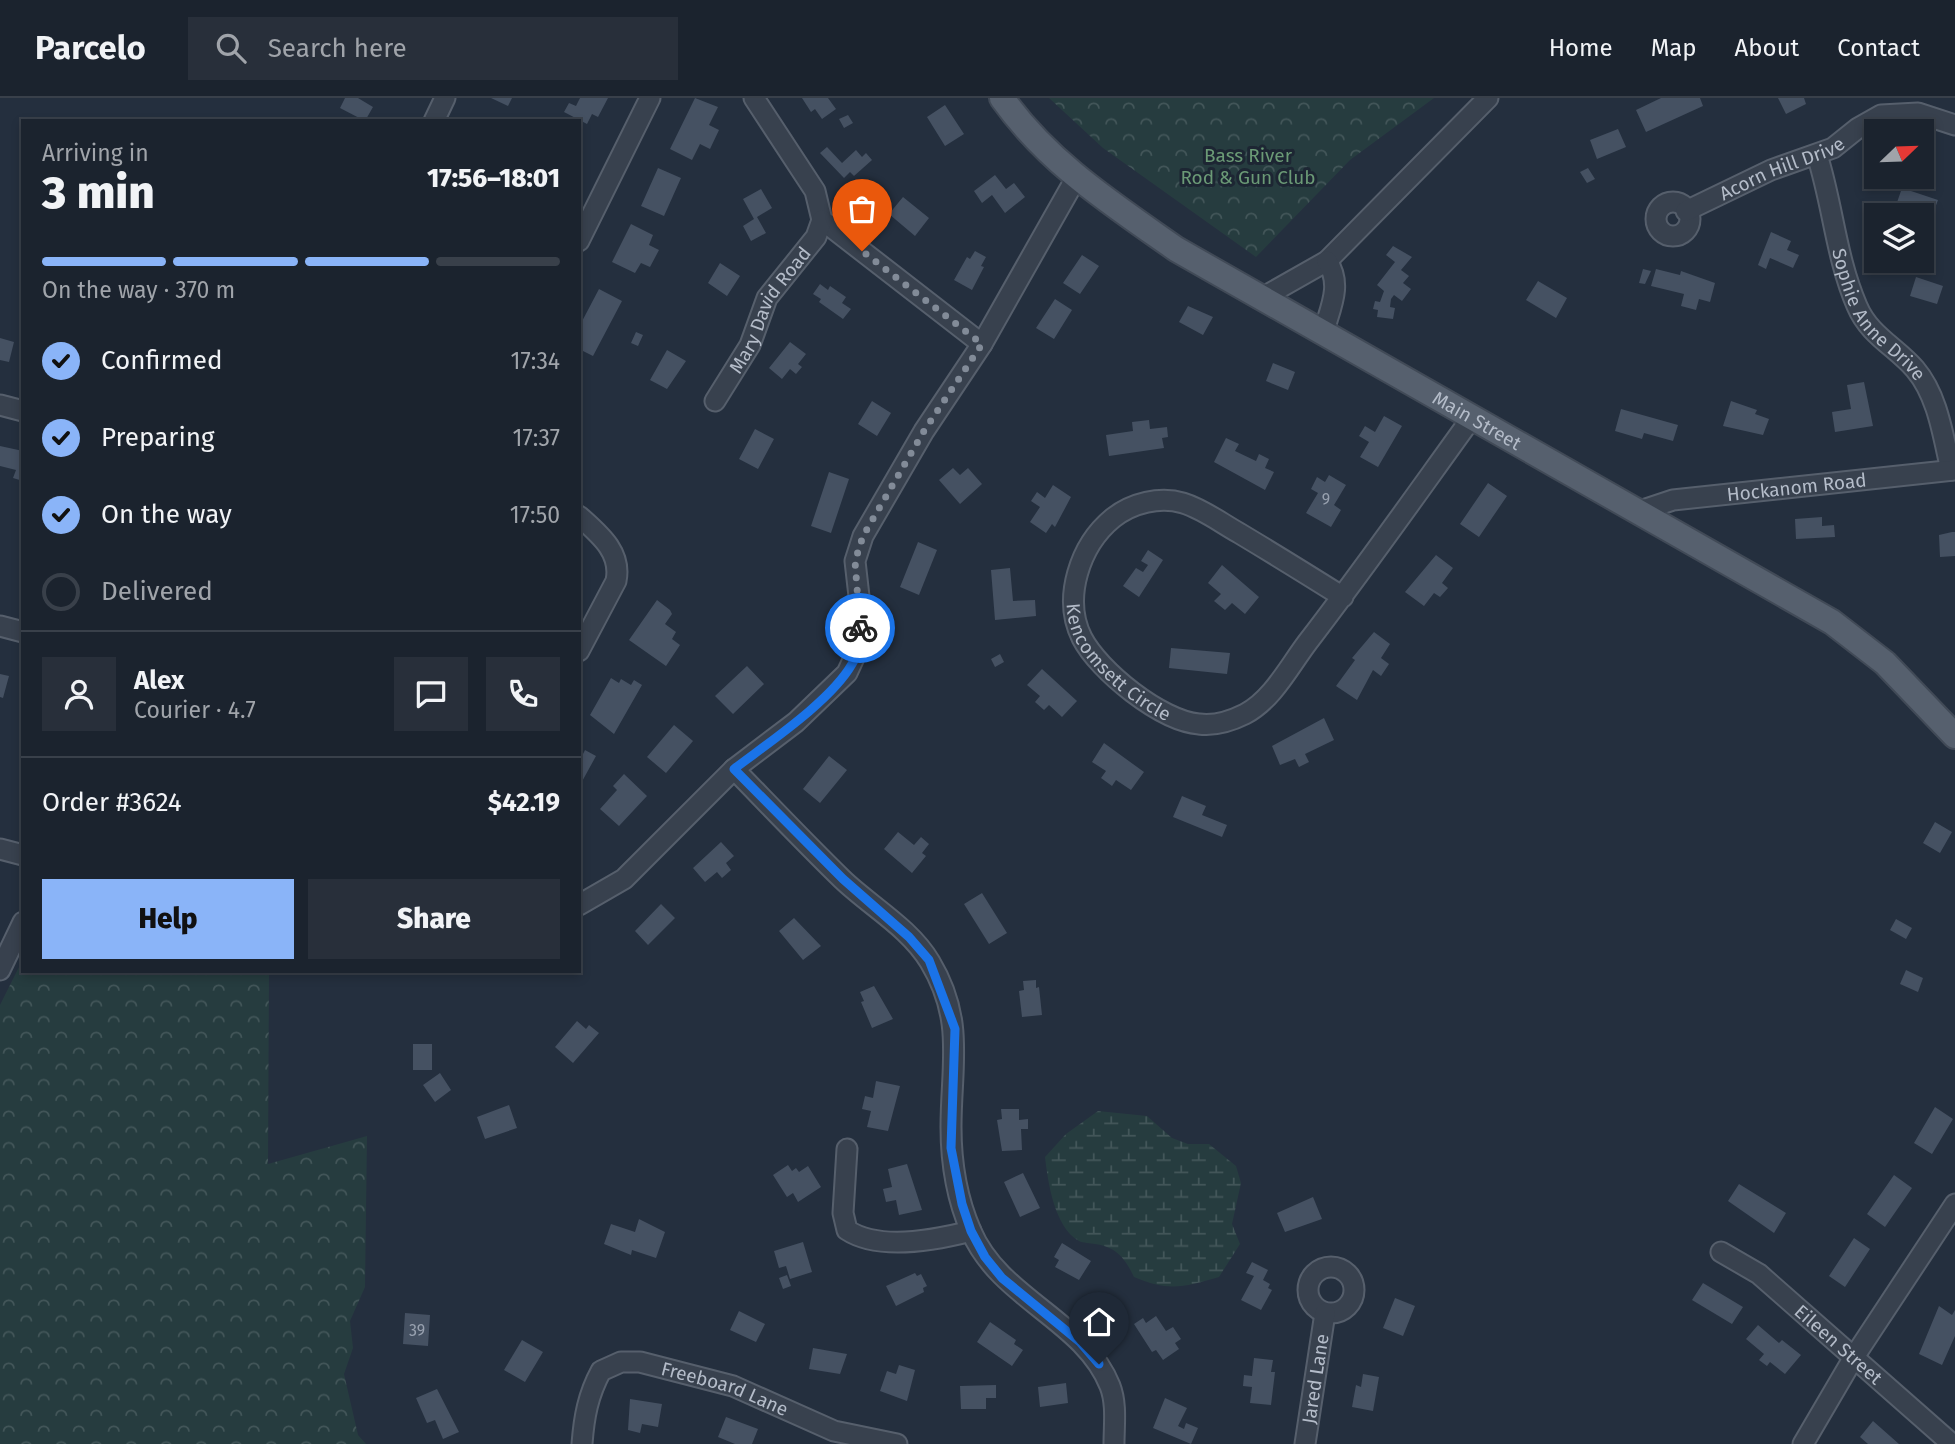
<!DOCTYPE html>
<meta charset="utf-8">
<style>
body{margin:0;font-family:"Fira Sans",sans-serif;background:#282f3a;color:#f1f3f6;height:100vh;display:flex;flex-direction:column;font-size:26px;white-space:nowrap}
*{box-sizing:border-box;margin:0}
p{font-size:23px;color:#a0a4aa}
.icon{flex:none;width:38px;height:38px;fill:none;stroke:currentColor;stroke-width:2;stroke-linecap:round;stroke-linejoin:round}
.map{position:relative;flex:1;overflow:hidden}
.panel{position:absolute;left:21px;top:21px;width:560px;height:854px;display:flex;flex-direction:column;background:#1b232e;border-radius:0px;box-shadow:0 4px 10px #0003,0 0 0 2px #39404a}
.panel>*{flex:none}
.needle{width:46px;rotate:67deg}
.controls{position:absolute;left:1864px;top:21px;display:grid;gap:14px}
.controls a{display:grid;place-items:center;width:70px;height:70px;border-radius:0px;background:#1b232e;box-shadow:0 4px 10px #0003,0 0 0 2px #39404a;font-size:35px}
.pin{position:absolute;display:grid;place-items:center;width:60px;height:60px;color:#fff;margin:-72px -30px;border-radius:50% 50% 50% 0;rotate:-45deg;box-shadow:0 0 7px #0007}
.pin .icon{rotate:45deg}
.courier{position:absolute;display:grid;place-items:center;width:70px;height:70px;margin:-35px;border:5px solid #1a73e8;border-radius:50%;background:#fff;color:#222;box-shadow:0 2px 9px #0007}
.summary em{font-style:normal;font-weight:800}
.summary div{display:flex;flex-direction:column-reverse}
.summary{display:flex;align-items:center;justify-content:space-between;height:119px;padding:0 21px}
h1{font-size:46px;font-weight:800;line-height:52px}
.bar{display:grid;grid-template-columns:repeat(4,1fr);gap:10px 7px;align-content:center;height:84px;padding:0 21px}
.bar i{height:9px;border-radius:5px;background:#39404a}
.bar .active{background:#8ab4f8}
.bar p{grid-column:span 4}
.line{display:flex;align-items:center;gap:18px;padding:0 21px;border-top:2px solid #39404a}
.line div{flex:1}
.round{display:grid;place-items:center;flex:none;width:74px;height:74px;border-radius:0px;background:#282f3a}
ol{padding:0 21px;list-style:none}
li{display:flex;align-items:center;gap:21px;height:77px}
li p{margin-inline-start:auto}
li .icon{padding:7px;border-radius:50%;background:#8ab4f8;color:#111;stroke-width:4}
li:last-child{color:#a0a4aa}
li i{width:38px;height:38px;border:4px solid #39404a;border-radius:50%}
.cta{display:flex;gap:14px;margin-top:auto;padding:14px 21px}
.cta a{flex:1;height:80px;border-radius:0px;background:#8ab4f8;color:#111;font-size:28px;font-weight:800;line-height:80px;text-align:center}
.cta a+a{background:#282f3a;color:#f1f3f6}
header{display:flex;align-items:center;gap:42px;box-sizing:border-box;height:98px;padding:0 35px;background:#1b232e;border-bottom:2px solid #39404a}
header strong{font-size:33px}
nav{display:flex;gap:38px;margin-inline-start:auto;font-size:24px}
.search{width:490px;height:63px;background:#282f3a;display:flex;align-items:center;gap:18px;box-sizing:border-box;padding:0 24px;border-radius:0px;color:#a0a4aa;font-size:26px}
.map>svg:first-child{display:block}
.wetland{fill:url(#wetland-marsh)}
.park{fill:url(#park-crowns)}
.building{fill:#455162}
.lines{fill:none;stroke-linecap:round;stroke-linejoin:round}
.minor-casing{stroke:#565f6c;stroke-width:23}
.major-casing{stroke:#414a57;stroke-width:28}
.minor{stroke:#38414e;stroke-width:19}
.major{stroke:#56606e;stroke-width:24}
.done{stroke:#828b98;stroke-width:7;stroke-dasharray:0 12.6}
.route{stroke:#1a73e8;stroke-width:9}
.labels{text-anchor:middle;dominant-baseline:central;stroke-width:6;stroke-linejoin:round;paint-order:stroke}
.number-label{font-size:16px;fill:#98a1af}
.park-label{font-size:19px;fill:#6b9a76;stroke:#1d2633}
.street-label{font-size:19px;fill:#b4bcc9;stroke:#1d2633}
</style>
<header>
<strong>Parcelo</strong>
<div class="search"><svg class="icon" aria-label="search" viewBox="0 0 24 24"><circle cx="10" cy="10" r="6"/><path d="M15 15l6 6"/></svg>Search here</div>
<nav><a>Home</a><a>Map</a><a>About</a><a>Contact</a></nav>
</header>
<div class="map">
<svg width="1955" height="1346" viewBox="0 0 1955 1346">
<defs>
<pattern id="wetland-marsh" width="20" height="14" patternUnits="userSpaceOnUse" patternTransform="scale(1.75)"><rect width="20" height="14" fill="#263c3f"/><path d="M1 5h8M5 5V1M11 12h8M15 12V8" fill="none" stroke="#435659"/></pattern>
<pattern id="park-crowns" width="20" height="18" patternUnits="userSpaceOnUse" patternTransform="scale(1.75)"><rect width="20" height="18" fill="#263c3f"/><path d="M2 6a3 3 0 1 1 6 0M12 15a3 3 0 1 1 6 0" fill="none" stroke="#435659"/></pattern>
</defs>
<rect width="100%" height="100%" fill="#242f3e"/>
<!-- wetland -->
<path class="wetland" d="M1098,1013L1147,1018L1172,1040L1188,1046H1209L1236,1068L1241,1085L1232,1126L1240,1146L1219,1179C1184,1189 1169,1194 1134,1179C1125,1160 1116,1149 1095,1146C1091,1145 1083,1145 1079,1143C1054,1129 1048,1084 1045,1059L1066,1036Z"/>
<!-- park -->
<path class="park" d="M1049,0H1434L1350,62L1256,159L1103,50Z
M23,861V873H269L268,1066L367,1038L365,1189L350,1223L353,1250L344,1276L358,1337L366,1346H0V907Z"/>
<!-- building -->
<path class="building" d="M345,0H358L373,9L365,23L340,10Z
M491,0H512L508,8Z
M580,0H608L598,19L592,16L587,26L564,14L569,5L576,8Z
M695,0L718,9L709,27L719,32L710,51L700,46L692,62L670,51Z
M802,0H828L836,11L822,21L815,11L811,14Z
M1661,0H1700L1703,8L1646,34L1636,12Z
M1778,0H1804L1806,6L1786,16Z
M945,7L964,36L945,48L927,19Z
M848,17L853,25L844,30L839,21Z
M1618,31L1626,49L1597,61L1590,42Z
M827,49L842,65L856,52L862,59L866,55L872,62L854,78L850,74L844,80L820,55Z
M658,70L681,80L664,118L641,108Z
M1588,70L1595,81L1587,85L1580,74Z
M995,77L1006,91L1014,85L1025,99L1005,115L992,97L982,105L974,93Z
M1902,90L1938,102L1929,126L1922,123V117H1897L1894,113Z
M761,91L772,110L757,119L766,135L751,143L743,128L754,121L743,101Z
M903,99L929,120L915,138L889,116Z
M631,126L653,137L649,147L659,152L650,169L641,165L635,175L612,164Z
M1771,134L1791,143L1787,152L1799,157L1793,170L1770,160L1766,171L1758,167Z
M1393,148L1412,159L1401,172L1409,178L1403,185L1411,191L1402,203L1394,197L1391,201L1390,209L1395,210L1393,221L1377,219L1378,212L1373,211L1375,203L1380,204L1384,193L1377,187L1395,164L1386,157Z
M975,153L986,159L981,168L984,169L972,192L954,182L967,159L970,161Z
M1082,157L1099,168L1080,196L1063,185Z
M720,165L740,178L727,198L708,185Z
M1643,171L1651,173L1645,186L1639,185Z
M1656,171L1680,177L1681,173L1715,185L1710,204L1699,201L1696,212L1681,208L1684,196L1651,188Z
M1916,179L1943,188L1937,206L1910,198Z
M1538,183L1567,200L1556,220L1526,202Z
M820,186L828,192L830,188L846,199L842,205L851,211L843,221L819,204L821,201L813,196Z
M599,191L622,203L593,258L579,251V229Z
M1055,201L1072,212L1054,241L1036,230Z
M1188,208L1213,219L1203,237L1179,224Z
M636,234L643,237L638,248L631,245Z
M0,240L14,244L9,264L0,262Z
M790,244L806,256L798,266L802,269L796,276L790,271L782,281L769,270Z
M667,252L686,263L667,291L650,282Z
M1273,265L1295,274L1288,292L1266,283Z
M1864,284L1873,328L1835,334L1832,314L1851,311L1847,287Z
M872,303L891,315L877,338L858,326Z
M1731,303L1757,312L1755,316L1769,321L1763,337L1723,328Z
M1621,311L1678,327L1673,343L1644,335L1642,341L1615,333Z
M1384,318L1402,328L1378,369L1360,359L1369,344L1359,338L1365,328L1375,334Z
M1149,322L1150,331L1167,329L1168,339L1162,340L1164,350L1109,358L1106,337L1133,333L1132,324Z
M755,331L774,341L758,371L739,361Z
M1226,340L1239,346L1235,353L1256,363L1259,356L1269,361L1265,370L1274,374L1265,392L1214,364Z
M0,348L23,353V383L13,380L16,372L0,368Z
M953,370L960,377L968,370L982,386L960,406L939,382Z
M829,374L849,381L831,435L811,428Z
M1329,377L1346,387L1334,407L1341,412L1331,429L1306,415L1318,395L1311,391L1317,379L1325,384Z
M1488,385L1507,398L1479,439L1460,426Z
M1053,387L1071,399L1055,429L1052,426L1046,435L1030,424L1040,409L1031,403L1037,394L1045,400Z
M1822,419V428L1834,427L1835,439L1796,441L1795,421Z
M1952,434H1955V458L1940,459L1939,437Z
M918,444L937,452L919,497L900,489Z
M1148,452L1163,462L1139,499L1123,488L1136,470L1143,474L1148,467L1141,463Z
M1436,457L1453,470L1442,485L1448,490L1440,499L1434,495L1424,508L1405,494Z
M1222,467L1259,499L1245,516L1232,505L1225,512L1214,503L1221,496L1208,485Z
M1010,470L1013,503L1035,502L1036,518L995,522L991,472Z
M657,502L670,512L672,516L665,526L676,534L672,541L680,547L666,568L629,542Z
M1374,534L1390,546L1381,560L1389,566L1381,578L1373,572L1357,602L1336,588L1355,562L1352,560Z
M1171,550L1230,555L1227,576L1169,570Z
M1000,556L1004,564L995,569L991,561Z
M747,568L764,586L733,616L715,598Z
M1042,571L1077,603L1062,619L1049,607L1044,612L1035,604L1040,598L1027,587Z
M0,576L9,578L3,600L0,599Z
M611,580L619,585L621,581L631,587L634,582L642,587L614,636L590,617Z
M1324,620L1334,642L1305,656L1309,664L1299,669L1295,661L1280,667L1272,648Z
M674,627L693,643L666,675L647,659Z
M1104,645L1144,674L1131,692L1116,682L1112,688L1101,680L1106,673L1092,664Z
M585,652L596,658L579,689V654L583,656Z
M829,658L847,672L820,705L803,691Z
M624,676L647,698L619,728L600,711L617,692L613,688Z
M1182,698L1206,708L1202,717L1227,727L1222,739L1173,719Z
M1935,724L1952,734L1940,755L1923,745Z
M898,734L914,747L921,739L929,746L922,755L926,758L912,775L884,751Z
M721,744L734,758L726,765L731,772L722,780L717,774L705,784L693,770Z
M982,795L1007,835L989,846L964,806Z
M661,806L675,820L648,847L635,833Z
M794,820L821,848L803,862L779,833Z
M1896,821L1912,830L1906,841L1890,832Z
M1906,872L1923,880L1918,894L1900,886Z
M1036,882V890L1039,889L1042,917L1022,919L1019,893L1024,892L1023,883Z
M874,888L893,921L872,930L861,904L864,903L860,894Z
M577,923L586,931L589,927L599,935L573,965L555,949Z
M413,946H432V972H413Z
M440,975L451,992L435,1004L423,987Z
M876,983L900,988L888,1033L867,1029L871,1013L862,1011L865,998L873,1000Z
M509,1007L517,1030L485,1041L477,1019Z
M1935,1009L1953,1021L1932,1056L1914,1045Z
M1001,1011H1019V1022L1028,1021V1031H1021L1022,1052L1002,1053L997,1022L1002,1021Z
M907,1066L922,1112L899,1117L896,1102L886,1104L883,1091L892,1089L888,1071Z
M788,1067L792,1073L796,1070L799,1074L808,1068L821,1089L798,1104L793,1095L787,1099L773,1077Z
M1023,1075L1040,1110L1020,1119L1004,1084Z
M1894,1077L1912,1090L1885,1129L1867,1116Z
M1739,1086L1786,1115L1774,1135L1728,1103Z
M1313,1099L1322,1121L1285,1134L1277,1115Z
M639,1121L665,1134L656,1160L632,1152L631,1157L604,1146L611,1126L635,1134Z
M1854,1140L1870,1151L1845,1189L1829,1178Z
M803,1144L812,1174L790,1181L786,1168L779,1170L774,1153Z
M1062,1145L1091,1163L1079,1182L1055,1169L1059,1162L1054,1159Z
M1252,1164L1268,1172L1263,1182L1270,1186L1268,1190L1272,1192L1261,1212L1241,1202L1254,1178L1246,1175Z
M915,1175L917,1178L921,1176L927,1188L923,1190L924,1194L896,1208L886,1188Z
M787,1177L791,1188L783,1191L779,1180Z
M1703,1185L1743,1209L1732,1226L1692,1202Z
M1395,1200L1415,1208L1403,1238L1383,1230Z
M1939,1208L1952,1217L1955,1212V1238L1942,1267L1919,1256Z
M739,1213L765,1226L756,1244L730,1232Z
M405,1215L430,1217L428,1248L403,1246Z
M1156,1218L1166,1233L1173,1229L1181,1241L1175,1245L1179,1251L1163,1262L1156,1252L1152,1254L1134,1226L1143,1220L1146,1225Z
M990,1224L1016,1242L1014,1246L1023,1252L1012,1268L977,1244Z
M1758,1227L1779,1245L1782,1242L1801,1257L1785,1276L1770,1264L1767,1268L1759,1262L1764,1256L1746,1241Z
M522,1242L543,1254L525,1284L504,1272Z
M813,1250L847,1256L840,1276L809,1271Z
M1254,1260L1273,1262L1271,1274H1275L1271,1307L1250,1305L1252,1289L1243,1288L1244,1277L1252,1278Z
M899,1267L915,1272L907,1303L880,1293L887,1273L896,1276Z
M1363,1276L1379,1279L1373,1313L1352,1309L1356,1287L1361,1289Z
M1066,1285L1068,1305L1040,1309L1038,1289Z
M996,1287V1300H986V1311H961L960,1288Z
M437,1291L459,1334L443,1341L435,1322L427,1325L416,1300Z
M1165,1300L1187,1310L1178,1328L1184,1331L1186,1325L1198,1330L1191,1346L1153,1330Z
M630,1301L662,1306L658,1329L642,1326L640,1335L628,1332Z
M726,1319L758,1331L752,1346H735L718,1339Z
M1873,1323L1899,1346H1868L1860,1339Z"/>
<g class="lines">
<defs>
<g id="minor">
<path d="M754,0L815,93L822,122L982,246"/>
<path d="M434,23L445,0"/>
<path id="s1" d="M1817,57C1833,107 1836,160 1857,208C1869,237 1896,249 1915,271C1938,298 1943,338 1951,372"/>
<circle cx="1673" cy="121" r="17"/>
<path id="s2" d="M1686,113L1771,72L1833,50L1858,30L1881,17L1918,15L1955,27"/>
<path d="M579,143L650,0"/>
<path d="M1260,201L1327,163L1488,0"/>
<path d="M1323,236C1330,210 1343,187 1327,163"/>
<path id="s3" d="M715,303L750,247L767,200L816,139L822,122"/>
<path d="M0,307L23,313"/>
<path id="s4" d="M1640,413L1673,402L1955,372"/>
<path d="M579,418C599,436 622,454 616,483L579,553"/>
<path id="s5" d="M1343,499C1308,477 1274,456 1239,435C1221,425 1203,411 1183,405C1160,398 1132,405 1113,420C1080,447 1062,500 1082,540C1099,573 1161,623 1199,626C1214,628 1231,623 1245,616C1272,602 1289,569 1307,545C1364,471 1418,394 1473,318"/>
<path d="M0,528L23,534"/>
<path d="M734,671C770,708 805,745 842,781C870,808 910,830 930,864C965,922 951,967 951,1029C951,1063 957,1101 971,1133C1000,1201 1084,1222 1110,1288C1117,1306 1114,1327 1114,1346"/>
<path d="M0,751L23,757"/>
<path d="M579,807L624,781L734,671L796,624L847,575L859,549L861,516L855,463L863,438L924,333L982,246L1076,80"/>
<path d="M0,872L23,824"/>
<path d="M847,1051L843,1115L847,1132C879,1153 936,1142 971,1133"/>
<path id="s6" d="M1721,1154L1759,1176L1952,1346"/>
<circle cx="1331" cy="1192" r="23"/>
<path id="s7" d="M582,1346C584,1319 588,1297 601,1273L621,1264H640L733,1288L834,1333L897,1346"/>
<path id="s8" d="M1305,1346L1325,1215"/>
<path d="M1803,1346L1854,1259L1955,1106"/>
</g>
<g id="major">
<path id="s9" d="M1002,0C1048,65 1112,106 1176,151L1832,524L1885,565L1955,638"/>
</g>
</defs>
<!-- minor casing -->
<use href="#minor" class="minor-casing"/>
<!-- major casing -->
<use href="#major" class="major-casing"/>
<!-- minor -->
<use href="#minor" class="minor"/>
<!-- major -->
<use href="#major" class="major"/>
</g>
<g class="lines">
<!-- done -->
<path class="done" d="M860,530L855,463L863,438L924,333L982,246L862,153"/>
<!-- route -->
<path class="route" d="M860,530C859,542 859,555 852,566C831,603 768,645 734,671L843,781L909,839L929,862L955,931L951,1050L962,1106L971,1133L985,1159L1002,1180L1080,1244L1099,1266"/>
</g>
<g class="labels">
<!-- number labels -->
<g class="number-label">
<text x="1326" y="401">9</text>
<text x="417" y="1232">39</text>
</g>
<!-- park labels -->
<g class="park-label">
<text x="1248" y="57">Bass River<tspan x="1248" dy="22">Rod &amp; Gun Club</tspan></text>
</g>
<!-- street labels -->
<g class="street-label">
<text stroke="none"><textPath href="#s2" startOffset="105">Acorn Hill Drive</textPath></text>
<text stroke="none"><textPath href="#s3" startOffset="107">Mary David Road</textPath></text>
<text stroke="none"><textPath href="#s1" startOffset="175">Sophie Anne Drive</textPath></text>
<text stroke="none"><textPath href="#s9" startOffset="578">Main Street</textPath></text>
<text stroke="none"><textPath href="#s4" startOffset="159">Hockanom Road</textPath></text>
<text stroke="none"><textPath href="#s5" startOffset="434">Kencomsett Circle</textPath></text>
<text stroke="none"><textPath href="#s6" startOffset="150">Eileen Street</textPath></text>
<text stroke="none"><textPath href="#s8" startOffset="66">Jared Lane</textPath></text>
<text stroke="none"><textPath href="#s7" startOffset="206">Freeboard Lane</textPath></text>
</g>
</g>
</svg>
<div class="controls">
<a><svg class="needle" viewBox="-14 -14 28 28"><path d="M0-13l5 13h-10z" fill="#e53935"/><path d="M0 13l5-13h-10z" fill="#a0a4aa"/></svg></a>
<a><svg class="icon" aria-label="layers" viewBox="0 0 24 24"><path d="M12 4l9 5-9 5-9-5zM3 14l9 5 9-5"/></svg></a>
</div>
<div class="pin" style="left:862px;top:153px;background:#ea580c"><svg class="icon" aria-label="bag" viewBox="0 0 24 24"><path d="M5 8h14l-1 12H6zM9 8a3 3 0 0 1 6 0"/></svg></div>
<div class="pin" style="left:1099px;top:1266px;background:#1f2937"><svg class="icon" aria-label="home" viewBox="0 0 24 24"><path d="M3 11l9-7 9 7M6 9v11h12V9"/></svg></div>
<div class="courier" style="left:860px;top:530px"><svg class="icon" aria-label="bike" viewBox="0 0 24 24"><circle cx="6" cy="16" r="4"/><circle cx="18" cy="16" r="4"/><path d="M6 16l4-8h5l3 8M10 8l3 8H6M13 5h3"/></svg></div>
<section class="panel">
<div class="summary"><div><h1>3 min</h1><p>Arriving in</p></div><em>17:56–18:01</em></div>
<div class="bar"><i class="active"></i><i class="active"></i><i class="active"></i><i></i><p>On the way · 370 m</p></div>
<ol>
<li><svg class="icon" aria-label="check" viewBox="0 0 24 24"><path d="M5 12l5 5 9-10"/></svg>Confirmed<p>17:34</p></li>
<li><svg class="icon" aria-label="check" viewBox="0 0 24 24"><path d="M5 12l5 5 9-10"/></svg>Preparing<p>17:37</p></li>
<li><svg class="icon" aria-label="check" viewBox="0 0 24 24"><path d="M5 12l5 5 9-10"/></svg>On the way<p>17:50</p></li>
<li><i></i>Delivered</li>
</ol>
<div class="line" style="height:126px"><a class="round"><svg class="icon" aria-label="person" viewBox="0 0 24 24"><circle cx="12" cy="8" r="4"/><path d="M4 21q1-7 8-7t8 7"/></svg></a><div><b>Alex</b><p>Courier · 4.7</p></div><a class="round"><svg class="icon" aria-label="chat" viewBox="0 0 24 24"><path d="M4 5h16v11H9l-5 4z"/></svg></a><a class="round"><svg class="icon" aria-label="phone" viewBox="0 0 24 24"><path d="M5 4h4l2 5-3 2q2 4 5 5l2-3 5 2v4C11 20 4 13 5 4z"/></svg></a></div>
<div class="line" style="height:91px"><div>Order #3624</div><b>$42.19</b></div>
<div class="cta"><a>Help</a><a>Share</a></div>
</section>
</div>
